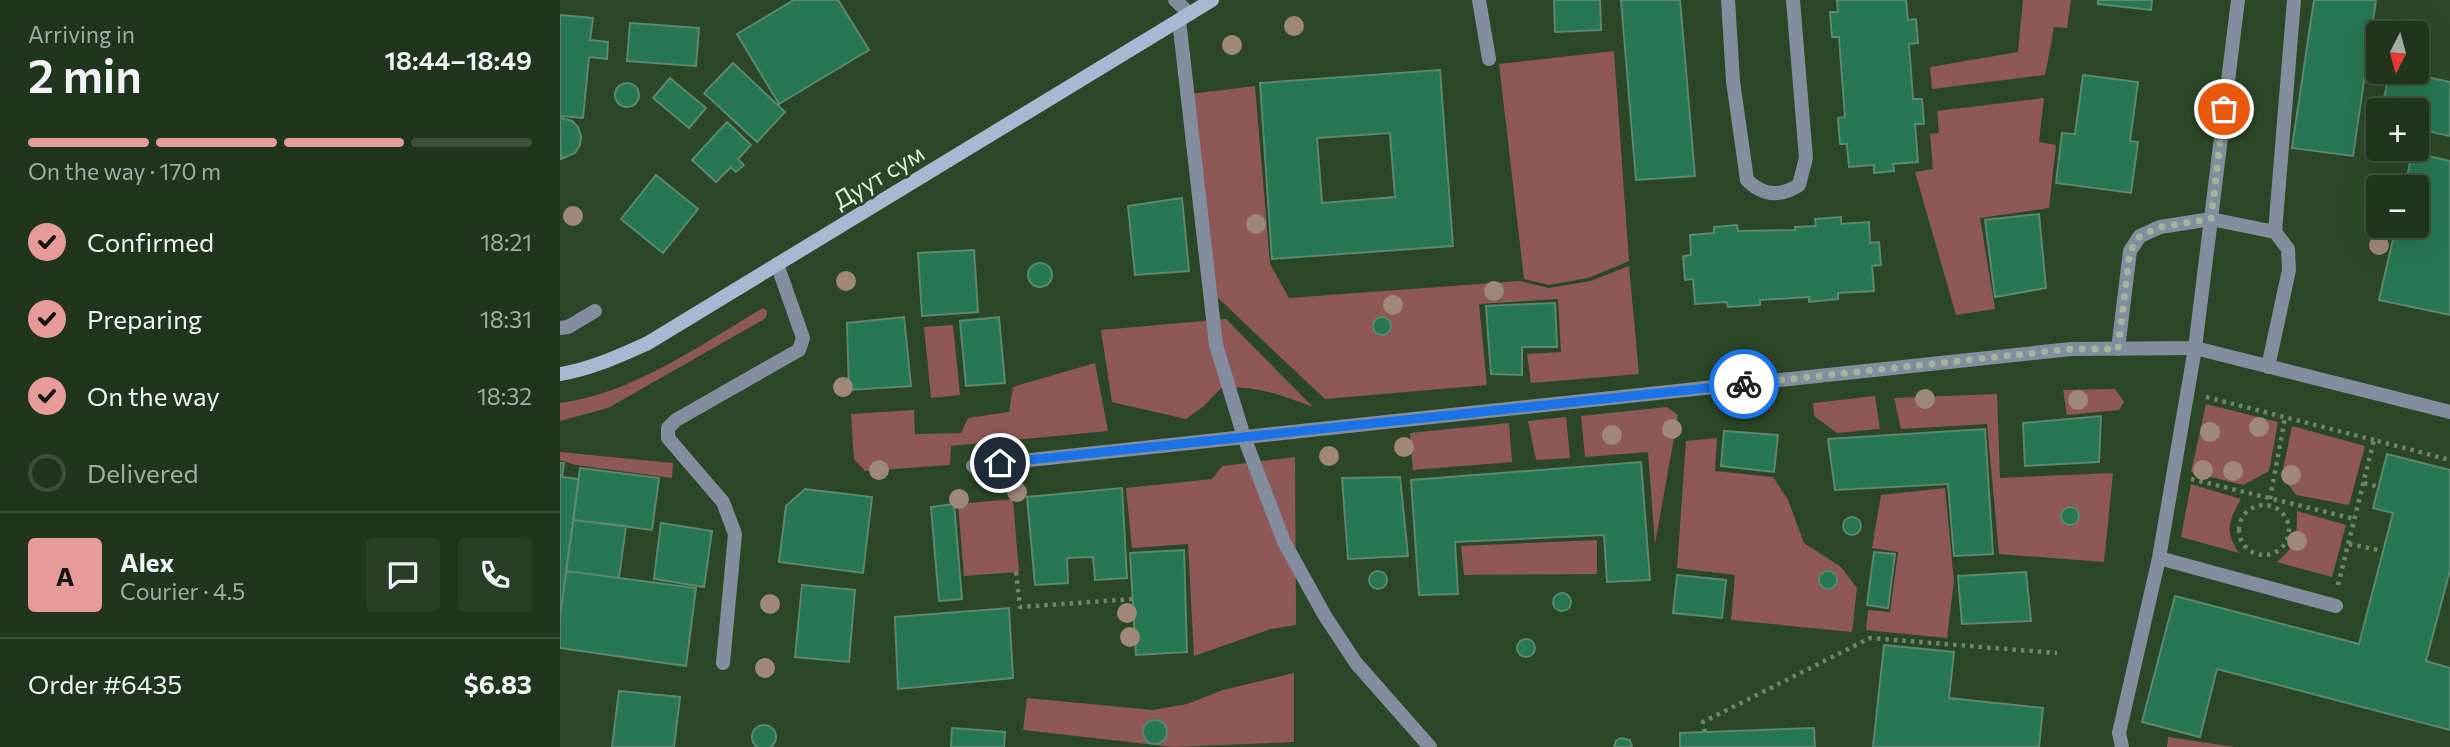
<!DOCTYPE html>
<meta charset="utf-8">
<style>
body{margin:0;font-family:Commissioner,sans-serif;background:#293d27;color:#f1f3f6;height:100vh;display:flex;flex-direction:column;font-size:26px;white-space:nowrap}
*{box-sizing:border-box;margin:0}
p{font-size:23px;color:#a2aba4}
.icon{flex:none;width:38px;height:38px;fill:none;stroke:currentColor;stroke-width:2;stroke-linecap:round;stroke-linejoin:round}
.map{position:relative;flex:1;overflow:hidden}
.side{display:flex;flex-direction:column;background:#21351e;width:560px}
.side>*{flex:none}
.needle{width:46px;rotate:186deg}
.tools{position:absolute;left:1806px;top:21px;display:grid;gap:14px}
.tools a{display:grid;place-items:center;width:63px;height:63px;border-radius:7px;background:#21351e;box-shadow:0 7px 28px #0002,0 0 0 2px #3e503c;font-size:35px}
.pin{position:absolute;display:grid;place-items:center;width:60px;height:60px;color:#fff;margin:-30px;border:4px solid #fff;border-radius:50%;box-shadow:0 2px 7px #0007}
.courier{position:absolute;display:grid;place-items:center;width:70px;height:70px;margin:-35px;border:5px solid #1a73e8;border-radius:50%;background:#fff;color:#222;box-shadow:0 2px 9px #0007}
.overview em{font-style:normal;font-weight:600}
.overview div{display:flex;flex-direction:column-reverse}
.overview{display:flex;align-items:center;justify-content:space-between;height:119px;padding:0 28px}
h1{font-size:46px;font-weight:600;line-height:52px}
.bar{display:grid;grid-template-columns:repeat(4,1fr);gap:10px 7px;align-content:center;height:84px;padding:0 28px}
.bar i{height:9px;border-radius:5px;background:#3e503c}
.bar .selected{background:#e69b98}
.bar p{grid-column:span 4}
.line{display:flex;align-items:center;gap:18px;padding:0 28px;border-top:2px solid #3e503c}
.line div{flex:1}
.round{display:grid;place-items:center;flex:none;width:74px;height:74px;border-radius:7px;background:#293d27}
ol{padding:0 28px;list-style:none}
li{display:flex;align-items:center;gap:21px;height:77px}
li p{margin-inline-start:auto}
li .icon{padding:7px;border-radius:50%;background:#e69b98;color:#111;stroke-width:4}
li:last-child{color:#a2aba4}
li i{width:38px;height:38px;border:4px solid #3e503c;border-radius:50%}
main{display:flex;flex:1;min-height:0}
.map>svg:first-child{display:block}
.green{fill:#8e5857}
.building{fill:#277654;stroke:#5a8870;stroke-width:2;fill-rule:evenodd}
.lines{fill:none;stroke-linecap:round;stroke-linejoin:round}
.path{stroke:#6e856a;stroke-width:4.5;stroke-dasharray:3.5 5;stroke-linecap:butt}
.service{stroke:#838d9e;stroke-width:14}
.minor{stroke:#838d9e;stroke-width:14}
.secondary{stroke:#a8b8d3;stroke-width:14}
.tree{fill:#9f8878}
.done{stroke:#a1b69e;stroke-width:7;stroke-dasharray:0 12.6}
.route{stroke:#1a73e8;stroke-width:9}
.labels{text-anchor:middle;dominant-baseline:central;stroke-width:6;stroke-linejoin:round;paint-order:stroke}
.street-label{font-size:24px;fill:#e0f1dd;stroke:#2c4728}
</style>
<main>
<section class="side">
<div class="overview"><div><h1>2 min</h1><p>Arriving in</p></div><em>18:44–18:49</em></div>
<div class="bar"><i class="selected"></i><i class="selected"></i><i class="selected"></i><i></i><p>On the way · 170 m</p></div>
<ol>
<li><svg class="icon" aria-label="check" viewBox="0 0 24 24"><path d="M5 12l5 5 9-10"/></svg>Confirmed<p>18:21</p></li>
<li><svg class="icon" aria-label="check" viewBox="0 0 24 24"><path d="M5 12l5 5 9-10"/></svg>Preparing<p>18:31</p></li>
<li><svg class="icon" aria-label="check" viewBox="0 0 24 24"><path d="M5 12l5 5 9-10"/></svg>On the way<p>18:32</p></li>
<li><i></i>Delivered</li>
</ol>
<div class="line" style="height:126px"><b class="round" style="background:#e69b98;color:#111">A</b><div><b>Alex</b><p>Courier · 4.5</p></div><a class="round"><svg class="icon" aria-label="chat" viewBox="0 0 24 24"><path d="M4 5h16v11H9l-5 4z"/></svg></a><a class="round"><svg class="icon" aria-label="phone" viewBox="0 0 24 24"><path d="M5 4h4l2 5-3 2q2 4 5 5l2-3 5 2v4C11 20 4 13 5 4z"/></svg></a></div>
<div class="line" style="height:91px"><div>Order #6435</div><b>$6.83</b></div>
</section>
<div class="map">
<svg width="1890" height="747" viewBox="0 0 1890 747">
<rect width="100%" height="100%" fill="#2c4728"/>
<!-- green -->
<path class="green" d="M1463,0H1511L1507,28L1494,27L1485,75L1372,89L1370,67L1458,52Z
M1054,51L1069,261L1028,278L989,285L964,279L939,64Z
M695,86L710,264L729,298L960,281L989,288L1031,281L1069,266L1079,374L971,383L967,354L1001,352L998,299L919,304L927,385L765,399L642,283L622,95Z
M1484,98L1479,142L1496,145L1489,208L1420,218L1435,309L1396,315L1355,172L1373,169L1370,134L1379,133L1377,111Z
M203,308L207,311L206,318L48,408L0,421V403C74,393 140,345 203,308Z
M666,319L753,407C720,395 697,385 661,388L644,406L626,419L552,402L541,330Z
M393,325L400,395L371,398L364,327Z
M535,363L548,431L391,446L390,465L305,471L294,459L291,414L354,410L355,434L401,433L408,418L449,412L453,387Z
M1555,389L1564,402L1559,410L1507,415L1503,390Z
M1437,394L1440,478L1553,473L1544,562L1439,554L1427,424L1341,429L1334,398Z
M1315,396L1320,429L1277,433L1254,416L1253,403Z
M1646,404L1718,422L1709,471L1683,485L1631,472Z
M1107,407L1118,415L1095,544L1088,452L1025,457L1021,416Z
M1006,417L1010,458L976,460L968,421Z
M949,423L952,462L853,470L850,433Z
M1732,426L1805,446L1789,505L1736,495L1722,475Z
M1157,438L1155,471L1213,477L1228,500L1244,543L1281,567L1297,588L1292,632L1171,620L1175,575L1117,568L1126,441Z
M0,452L113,463L112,478L16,465L0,460Z
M735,457L736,625L711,629L634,656L628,544L572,548L566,488L652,479L662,466Z
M1631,484L1681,499C1669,520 1664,531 1679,553L1621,537Z
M1385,488L1394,581L1387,638L1306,630L1308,610L1330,612L1338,552L1312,548L1321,495Z
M453,499L459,572L404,576L398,504Z
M1737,511L1786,525L1772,577L1717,562C1737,546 1737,536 1737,511Z
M1037,540V574L904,575L901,546Z
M734,673V742L613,747L463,730L467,698L593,710L627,704L663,690Z
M1608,737L1675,747H1607Z"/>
<!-- building -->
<path class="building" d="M234,0H278L309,50L219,104L177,34Z
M994,0H1040L1041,30L995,32Z
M1061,0H1120L1135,176L1076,180Z
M1277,0H1346L1348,20L1356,19L1358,43L1349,44L1353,99H1362L1364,124H1355L1358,162L1333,164L1334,171L1314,173V165L1289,167L1287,144H1280L1278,118L1285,117L1279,37H1272L1270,12H1278Z
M1538,0H1592L1591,10L1538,4Z
M1754,0H1816L1793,156L1732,148Z
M0,15L33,18L30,40L48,42L47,59L29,57L23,118L0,116Z
M70,23L139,28L136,66L67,61Z
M173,63L225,112L197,142L144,93Z
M880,70L893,246L712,259L700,83ZM830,133L835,197L762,203L757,138Z
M1830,72H1844L1890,82V136L1857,129V110H1821Z
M1523,75L1578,82L1570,141L1578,142L1571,193L1496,183L1502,133L1515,134Z
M110,78L146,108L129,128L93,98Z
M55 95a12 12 0 1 1 24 0a12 12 0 1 1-24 0Z
M0,118L12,121L18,127L21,136L20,145L15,153L1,159Z
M167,122L191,145L178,159L184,165L176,172L171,167L156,182L132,160Z
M1852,152L1890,161V315L1819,300L1836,226H1857V187H1845Z
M96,175L138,209L103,253L61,219Z
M622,198L629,271L575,275L568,206Z
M1479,214L1486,288L1435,297L1425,220Z
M1281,217V224L1309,222L1310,243L1319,242L1321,265L1312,266L1314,291L1278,293V299L1249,302V297L1200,300V305L1168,307L1167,302L1135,304L1133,279L1125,280L1123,256L1131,255L1130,235L1154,233V227L1177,225L1178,231L1235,230V227L1256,226L1255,219Z
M414,250L418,312L362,316L358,253Z
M468 275a12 12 0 1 1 24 0a12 12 0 1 1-24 0Z
M995,303L997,347H962V375L931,374L926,306Z
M344,317L351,386L289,390L287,323Z
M439,317L445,383L406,386L400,321Z
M813 326a9 9 0 1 1 18 0a9 9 0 1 1-18 0Z
M1541,416L1539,462L1465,466L1463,423Z
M1425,429L1433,554L1394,556L1388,484L1275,490L1268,439Z
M1164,431L1218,435L1214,472L1161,466Z
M1827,454L1890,470V570L1866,661L1890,668V730L1657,669L1640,737L1582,722L1615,596L1799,644L1833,513L1813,508Z
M1081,462L1090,580L1047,582L1044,535L895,542L898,594L859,595L851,480Z
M0,463H4L2,477L19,479L0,618Z
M20,468L99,478L92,530L13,520Z
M840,477L848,556L788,559L782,478Z
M562,488L567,578L535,580L533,557L507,558L508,583L475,585L467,497Z
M245,489L312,497L303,573L219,562L226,506Z
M394,504L402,599L379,601L371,507Z
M1501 516a9 9 0 1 1 18 0a9 9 0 1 1-18 0Z
M1283 526a9 9 0 1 1 18 0a9 9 0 1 1-18 0Z
M13,520L66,526L59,578L6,571Z
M101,523L152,531L144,587L94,579Z
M624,550L627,652L576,655L570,553Z
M1314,552L1335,554L1328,608L1307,605Z
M6,571L136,588L126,666L0,648V618Z
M809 580a9 9 0 1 1 18 0a9 9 0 1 1-18 0Z
M1259 580a9 9 0 1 1 18 0a9 9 0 1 1-18 0Z
M1466,572L1471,621L1402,624L1398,576Z
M1117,575L1166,580L1162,618L1113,613Z
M242,585L295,590L289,662L235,657Z
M993 602a9 9 0 1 1 18 0a9 9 0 1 1-18 0Z
M449,608L453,678L338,689L335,617Z
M957 648a9 9 0 1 1 18 0a9 9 0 1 1-18 0Z
M1324,645L1394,652L1389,698L1483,708L1479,747H1313Z
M59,691L120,697L114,747H52Z
M583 732a12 12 0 1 1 24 0a12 12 0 1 1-24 0Z
M192 737a12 12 0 1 1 24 0a12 12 0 1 1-24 0Z
M392,728L445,732L444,747H391Z
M1254,728L1255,747H1120V733Z
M1061,738L1070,740L1072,747H1054L1056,741Z"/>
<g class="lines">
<!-- path -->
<path class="path" d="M1646,397L1814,440
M1631,479L1795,519
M1804,483L1819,487
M1710,499L1725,418
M1679 530a25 25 0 1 1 50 0a25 25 0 1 1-50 0Z
M1789,544L1823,551
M456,572L460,607L573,599
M1778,585L1814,440L1890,460
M1145,732L1143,722L1310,638L1497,653"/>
<!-- service -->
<path class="service" d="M919,0L929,59
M1168,0L1173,81L1187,180C1203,196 1220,197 1239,185L1246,158L1233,0
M1715,232L1734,0
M0,328L8,327L35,311
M1558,349L1570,251L1580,236L1600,227L1651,219L1715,232L1728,249L1729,270L1708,367
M1599,558L1776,606
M1562,747L1559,733L1599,558L1635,348L1890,412"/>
<!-- minor -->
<path class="minor" d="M615,0L630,14
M619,20L656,345L684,437L724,542L765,616L796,663L870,747
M413,466L1511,349L1635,348L1678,0
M163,663L175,534L163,502L108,438V428L116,420L239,350L243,338L217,264"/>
<!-- secondary -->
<path class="secondary" d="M0,374C31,369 59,356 88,343L652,0"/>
</g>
<!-- trees -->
<g class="tree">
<circle cx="734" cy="26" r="10"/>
<circle cx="672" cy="45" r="10"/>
<circle cx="13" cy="216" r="10"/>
<circle cx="696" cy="224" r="10"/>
<circle cx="1819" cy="245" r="10"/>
<circle cx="286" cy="281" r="10"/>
<circle cx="934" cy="291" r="10"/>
<circle cx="833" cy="305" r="10"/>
<circle cx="283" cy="387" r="10"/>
<circle cx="1365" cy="399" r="10"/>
<circle cx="1518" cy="400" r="10"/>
<circle cx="1699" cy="427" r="10"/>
<circle cx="1112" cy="429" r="10"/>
<circle cx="1650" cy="432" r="10"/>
<circle cx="1052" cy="435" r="10"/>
<circle cx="844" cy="447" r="10"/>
<circle cx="769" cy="456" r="10"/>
<circle cx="319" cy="470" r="10"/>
<circle cx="1643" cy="470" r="10"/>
<circle cx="1673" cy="471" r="10"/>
<circle cx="1731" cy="475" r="10"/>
<circle cx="457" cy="492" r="10"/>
<circle cx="399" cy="499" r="10"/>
<circle cx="1737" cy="541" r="10"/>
<circle cx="210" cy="604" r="10"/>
<circle cx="567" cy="613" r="10"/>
<circle cx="570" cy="637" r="10"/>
<circle cx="205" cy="668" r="10"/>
</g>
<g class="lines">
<!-- done -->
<path class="done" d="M1184,384L1511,349H1558L1570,251L1580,236L1600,227L1651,219L1664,109"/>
<!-- route -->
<path class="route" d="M440,463L1184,384"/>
</g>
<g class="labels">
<!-- street labels -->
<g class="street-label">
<text transform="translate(318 176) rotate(-31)">Дуут сум</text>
</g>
</g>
</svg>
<div class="tools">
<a><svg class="needle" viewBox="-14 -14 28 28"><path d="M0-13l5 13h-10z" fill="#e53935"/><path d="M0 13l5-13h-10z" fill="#a2aba4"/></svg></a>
<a>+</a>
<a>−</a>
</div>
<div class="pin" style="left:1664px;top:109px;background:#ea580c"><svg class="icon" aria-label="bag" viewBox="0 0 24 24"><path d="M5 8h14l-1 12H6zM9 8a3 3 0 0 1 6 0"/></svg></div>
<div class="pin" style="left:440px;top:463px;background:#1f2937"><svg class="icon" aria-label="home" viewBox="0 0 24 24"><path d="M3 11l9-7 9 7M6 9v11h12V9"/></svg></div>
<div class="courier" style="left:1184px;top:384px"><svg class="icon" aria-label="bike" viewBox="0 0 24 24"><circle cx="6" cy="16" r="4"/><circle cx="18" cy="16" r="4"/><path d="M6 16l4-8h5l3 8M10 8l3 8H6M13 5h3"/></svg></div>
</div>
</main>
